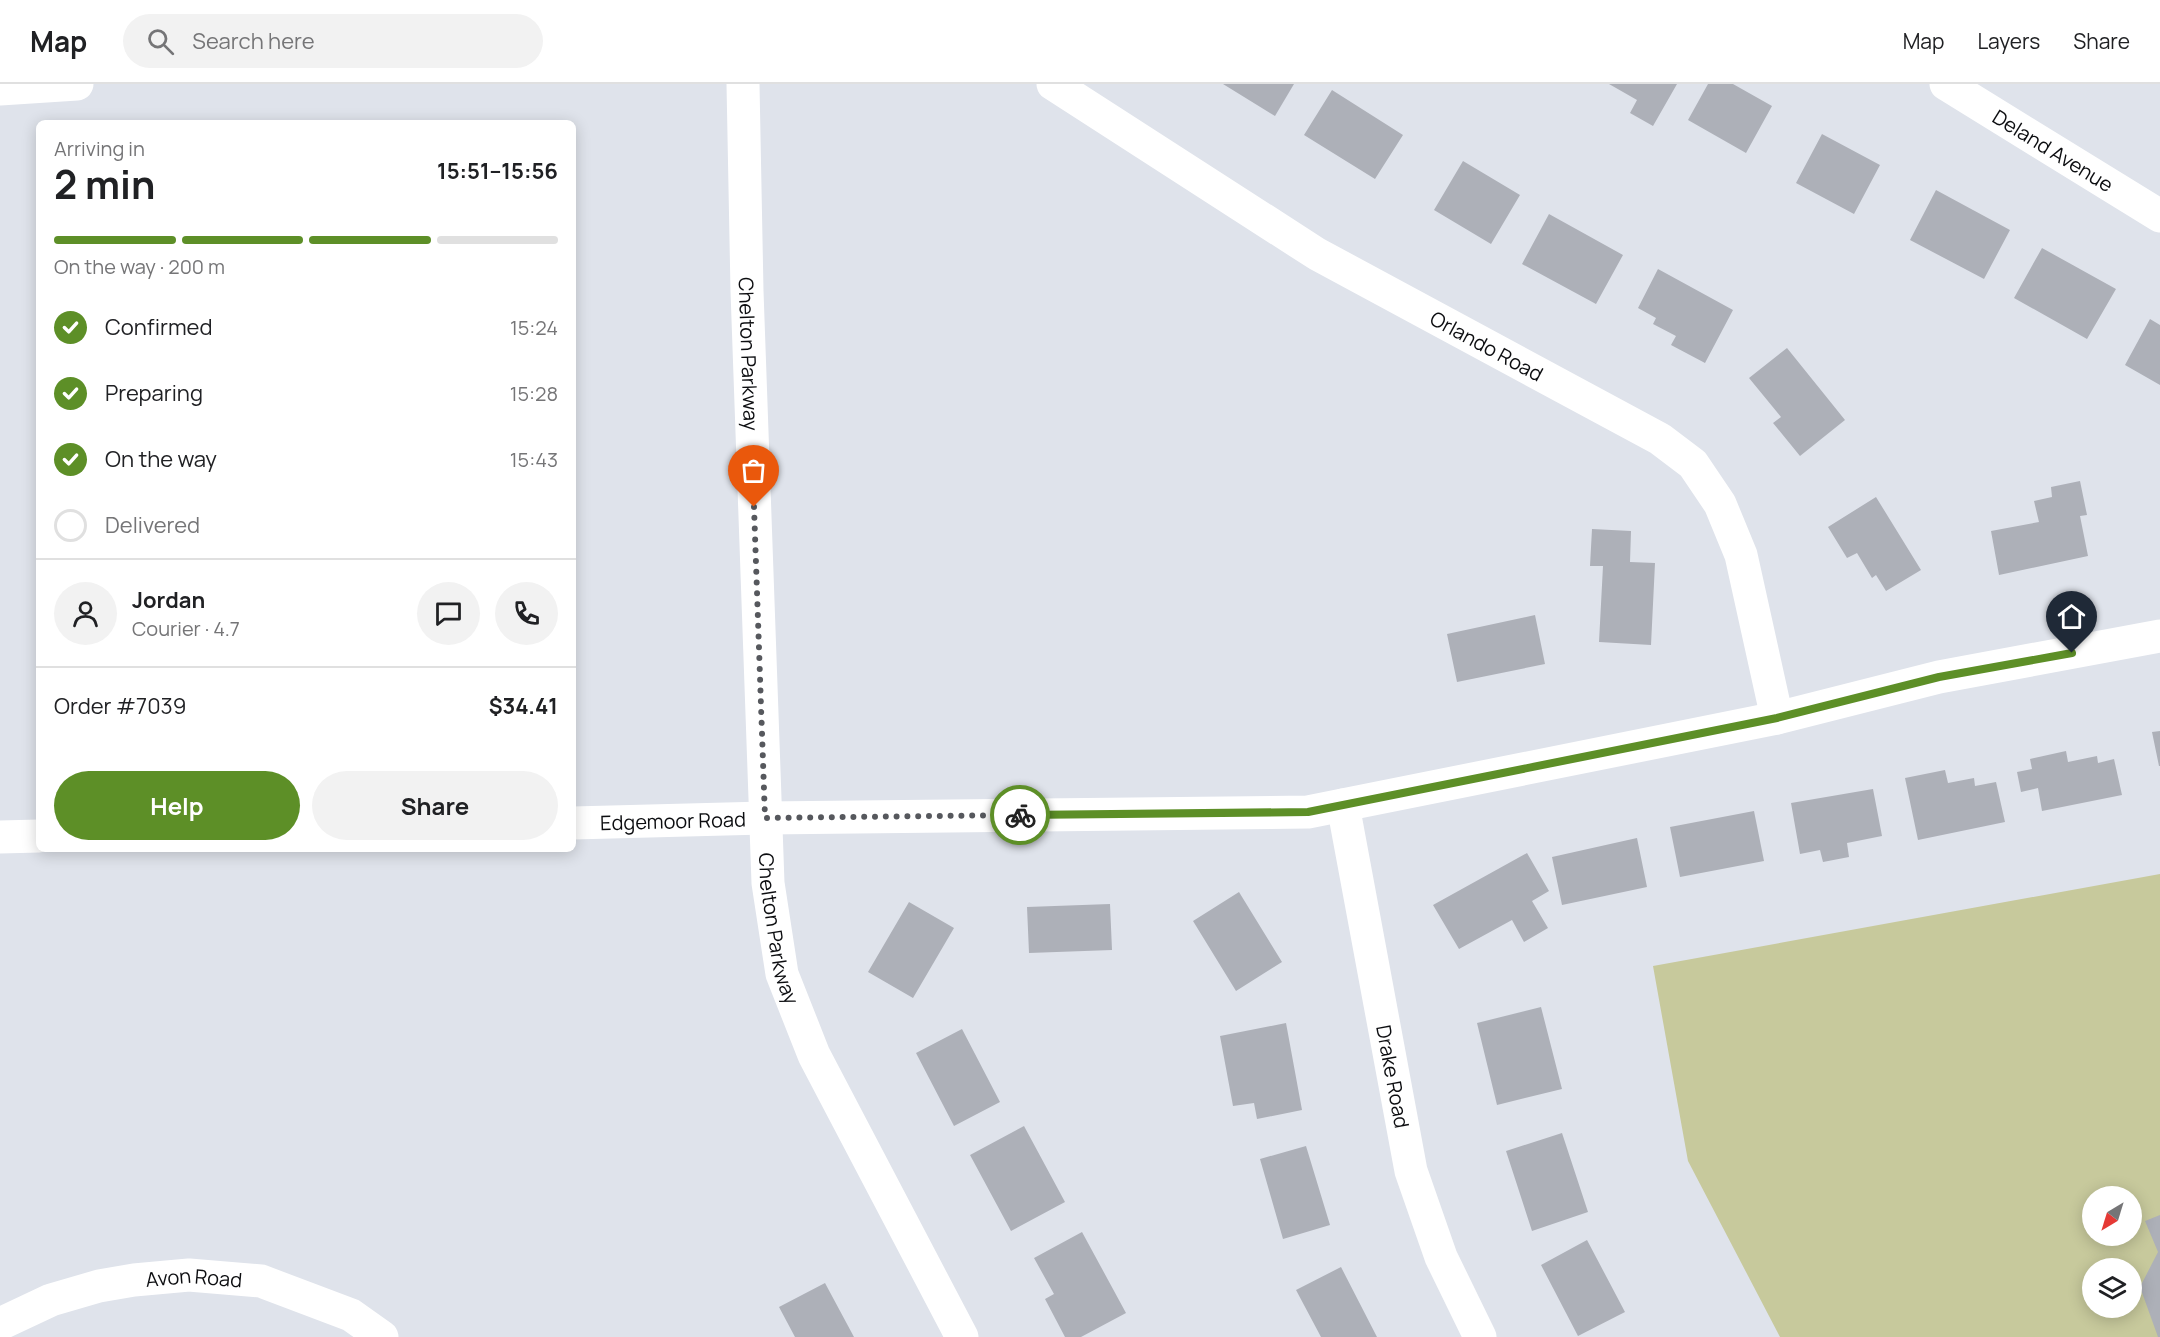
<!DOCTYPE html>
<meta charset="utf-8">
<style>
body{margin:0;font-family:Manrope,sans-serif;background:#f2f2f2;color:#202124;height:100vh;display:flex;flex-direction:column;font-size:22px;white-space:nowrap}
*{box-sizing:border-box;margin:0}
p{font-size:20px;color:#757577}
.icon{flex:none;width:33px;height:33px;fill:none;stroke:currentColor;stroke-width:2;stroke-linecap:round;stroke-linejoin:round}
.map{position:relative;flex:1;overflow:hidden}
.side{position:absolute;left:36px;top:36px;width:540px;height:732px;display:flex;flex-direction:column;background:#fff;border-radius:9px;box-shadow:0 3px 15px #0003}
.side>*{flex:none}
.needle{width:39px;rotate:218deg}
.buttons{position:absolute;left:2082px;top:1102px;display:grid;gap:12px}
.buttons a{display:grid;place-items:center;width:60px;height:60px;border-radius:50%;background:#fff;box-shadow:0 3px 15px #0003;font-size:30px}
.pin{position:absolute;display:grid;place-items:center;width:51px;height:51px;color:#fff;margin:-62px -26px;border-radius:50% 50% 50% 0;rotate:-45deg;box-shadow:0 0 6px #0007}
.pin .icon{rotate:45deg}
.courier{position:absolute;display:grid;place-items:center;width:60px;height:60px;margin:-30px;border:4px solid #5d8f27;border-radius:50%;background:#fff;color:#222;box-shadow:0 2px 8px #0007}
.head em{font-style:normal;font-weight:700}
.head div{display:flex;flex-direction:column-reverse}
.head{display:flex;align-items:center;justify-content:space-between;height:102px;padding:0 18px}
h1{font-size:39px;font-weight:700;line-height:45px}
.bar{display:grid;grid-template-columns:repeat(4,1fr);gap:9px 6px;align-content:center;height:72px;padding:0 18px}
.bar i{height:8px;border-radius:4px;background:#e0e0e0}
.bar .selected{background:#5d8f27}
.bar p{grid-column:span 4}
.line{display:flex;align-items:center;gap:15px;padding:0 18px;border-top:2px solid #e0e0e0}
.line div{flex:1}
.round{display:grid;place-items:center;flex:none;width:63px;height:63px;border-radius:32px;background:#f2f2f2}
ol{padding:0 18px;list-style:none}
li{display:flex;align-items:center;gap:18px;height:66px}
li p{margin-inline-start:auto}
li .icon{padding:6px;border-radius:50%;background:#5d8f27;color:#fff;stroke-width:4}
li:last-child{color:#757577}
li i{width:33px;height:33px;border:3px solid #e0e0e0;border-radius:50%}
.cta{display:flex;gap:12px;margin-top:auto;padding:12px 18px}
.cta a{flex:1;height:69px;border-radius:36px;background:#5d8f27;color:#fff;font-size:24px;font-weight:700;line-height:69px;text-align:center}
.cta a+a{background:#f2f2f2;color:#202124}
header{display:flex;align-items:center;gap:36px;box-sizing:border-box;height:84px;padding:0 30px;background:#fff;border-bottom:2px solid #e0e0e0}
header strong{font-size:28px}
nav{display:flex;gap:33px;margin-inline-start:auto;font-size:21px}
.search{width:420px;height:54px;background:#f2f2f2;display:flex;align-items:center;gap:15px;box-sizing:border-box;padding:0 21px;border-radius:33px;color:#757577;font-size:22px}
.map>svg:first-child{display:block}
.green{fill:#c7c99c;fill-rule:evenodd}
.building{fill:#adb0b8}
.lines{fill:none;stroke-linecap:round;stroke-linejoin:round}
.minor{stroke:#fff;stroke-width:33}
.done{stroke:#56585d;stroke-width:6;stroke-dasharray:0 10.8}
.route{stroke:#5d8f27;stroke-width:8}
.labels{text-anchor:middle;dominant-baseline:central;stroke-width:5;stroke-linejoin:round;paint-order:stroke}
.street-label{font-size:20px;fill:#0c0d10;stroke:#ecf0f9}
</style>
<header>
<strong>Map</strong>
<div class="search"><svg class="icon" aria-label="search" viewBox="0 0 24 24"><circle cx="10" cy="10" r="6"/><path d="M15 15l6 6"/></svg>Search here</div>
<nav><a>Map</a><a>Layers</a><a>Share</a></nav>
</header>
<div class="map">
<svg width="2160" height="1253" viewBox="0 0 2160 1253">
<rect width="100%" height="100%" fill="#dfe3eb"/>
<!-- green -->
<path class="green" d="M2160,790V1253H1780L1688,1077L1653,882ZM2092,1113H2132V1152H2092ZM2092,1185H2132V1224H2092Z"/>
<!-- building -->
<path class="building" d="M1223,0H1294L1275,32Z
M1609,0H1677L1653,42L1630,29L1637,16Z
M1708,0H1733L1772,22L1746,69L1688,36Z
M1332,6L1403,51L1375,95L1304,51Z
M1822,50L1880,81L1854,130L1796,99Z
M1463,77L1520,111L1491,160L1434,126Z
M1936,106L2010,146L1984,195L1910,156Z
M1549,130L1623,171L1596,220L1522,180Z
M2042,164L2116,205L2087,255L2014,214Z
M1658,185L1733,226L1705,279L1671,261L1676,252L1653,240L1656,234L1638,224Z
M2150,235L2160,241V301L2125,281Z
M1787,264L1845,336L1800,372L1773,339L1781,333L1749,294Z
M2080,397L2087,431L2080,432L2088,472L1999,491L1991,447L2039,438L2034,417L2052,413L2051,403Z
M1876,413L1921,486L1886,507L1876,491L1872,494L1857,469L1847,474L1828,443Z
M1592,445L1631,447L1630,478L1655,479L1651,561L1599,558L1603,482H1590Z
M1535,531L1545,580L1457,598L1447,550Z
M2160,647V682H2159L2152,648Z
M2066,667L2068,678L2097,672L2098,679L2114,675L2122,711L2042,727L2038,704L2021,708L2017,688L2032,685L2030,675Z
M1945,686L1948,699L1974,694L1975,702L1996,698L2005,738L1918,756L1905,694Z
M1873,705L1882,752L1847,759L1849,773L1823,778L1820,766L1800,770L1791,719Z
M1754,727L1764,777L1680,793L1670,743Z
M1637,754L1647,803L1562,821L1552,773Z
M1527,769L1549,807L1532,817L1548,844L1524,858L1512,836L1459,865L1433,821Z
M1239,808L1282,878L1236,907L1193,837Z
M909,818L954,844L913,914L868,888Z
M1110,820L1112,866L1029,869L1027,823Z
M1541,923L1562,1005L1497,1021L1477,939Z
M1286,939L1302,1026L1257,1035L1254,1019L1233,1022L1220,952Z
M962,945L1000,1018L954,1042L916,969Z
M1024,1042L1065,1118L1011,1147L970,1071Z
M1562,1049L1588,1128L1532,1147L1506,1067Z
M1306,1062L1330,1141L1283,1155L1260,1075Z
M2160,1131V1253H2158L2140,1203L2158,1168L2145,1137Z
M1082,1148L1126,1229L1081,1253H1065L1045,1215L1054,1210L1034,1174Z
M1587,1156L1625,1228L1578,1252L1541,1181Z
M1341,1183L1377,1253H1321L1296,1206Z
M825,1199L854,1253H795L779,1223Z"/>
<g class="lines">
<!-- minor -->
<g class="minor">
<path id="s1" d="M743,0L747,207L768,799L782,890L814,971L962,1253"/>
<path id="s2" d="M1053,0L1317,170L1660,355L1693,380L1720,420L1741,471L1777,634"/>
<path id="s3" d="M1946,0L2160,132"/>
<path d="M0,5L77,0"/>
<path id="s4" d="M1343,721L1411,1087L1441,1173L1480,1253"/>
<path id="s5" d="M573,739L765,734L1308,728L1777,634L1939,593L2160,552"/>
<path d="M0,753L39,752"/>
<path id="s6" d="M0,1240L51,1216L99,1202L134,1196L189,1191L261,1197L351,1231L382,1253"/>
</g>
</g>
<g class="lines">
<!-- done -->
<path class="done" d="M754,423L765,734L1020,731"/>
<!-- route -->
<path class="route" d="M1020,731L1308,728L1777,634L1939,593L2072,569"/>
</g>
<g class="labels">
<!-- street labels -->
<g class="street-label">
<text stroke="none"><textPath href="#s3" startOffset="126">Deland Avenue</textPath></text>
<text stroke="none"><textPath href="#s2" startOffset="507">Orlando Road</textPath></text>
<text stroke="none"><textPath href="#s1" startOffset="270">Chelton Parkway</textPath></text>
<text stroke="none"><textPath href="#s5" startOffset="100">Edgemoor Road</textPath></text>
<text stroke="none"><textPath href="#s1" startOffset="846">Chelton Parkway</textPath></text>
<text stroke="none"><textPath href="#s4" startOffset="276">Drake Road</textPath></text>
<text stroke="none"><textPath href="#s6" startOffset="202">Avon Road</textPath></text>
</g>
</g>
</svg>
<div class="buttons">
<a><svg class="needle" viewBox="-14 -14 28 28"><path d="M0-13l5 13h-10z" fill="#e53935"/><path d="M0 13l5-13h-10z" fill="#757577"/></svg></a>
<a><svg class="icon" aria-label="layers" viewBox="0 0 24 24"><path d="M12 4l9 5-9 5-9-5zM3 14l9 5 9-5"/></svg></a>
</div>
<div class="pin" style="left:754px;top:423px;background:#ea580c"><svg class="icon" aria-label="bag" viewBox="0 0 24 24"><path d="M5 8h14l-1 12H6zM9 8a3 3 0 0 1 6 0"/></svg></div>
<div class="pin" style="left:2072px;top:569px;background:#1f2937"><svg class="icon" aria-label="home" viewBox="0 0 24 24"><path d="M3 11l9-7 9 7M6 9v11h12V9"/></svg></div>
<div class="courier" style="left:1020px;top:731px"><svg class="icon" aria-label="bike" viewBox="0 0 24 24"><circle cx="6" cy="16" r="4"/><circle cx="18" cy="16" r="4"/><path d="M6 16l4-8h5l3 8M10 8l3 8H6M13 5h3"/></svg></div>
<section class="side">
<div class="head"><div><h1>2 min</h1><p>Arriving in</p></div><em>15:51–15:56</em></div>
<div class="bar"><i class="selected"></i><i class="selected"></i><i class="selected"></i><i></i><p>On the way · 200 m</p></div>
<ol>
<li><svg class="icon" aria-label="check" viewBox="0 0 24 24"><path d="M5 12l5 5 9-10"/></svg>Confirmed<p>15:24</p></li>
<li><svg class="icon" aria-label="check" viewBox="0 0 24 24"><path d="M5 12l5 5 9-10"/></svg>Preparing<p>15:28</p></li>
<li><svg class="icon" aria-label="check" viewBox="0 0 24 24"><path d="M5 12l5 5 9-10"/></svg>On the way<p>15:43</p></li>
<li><i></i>Delivered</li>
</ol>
<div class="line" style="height:108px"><a class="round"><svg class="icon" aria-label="person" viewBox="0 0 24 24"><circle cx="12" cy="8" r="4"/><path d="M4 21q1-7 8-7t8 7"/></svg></a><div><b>Jordan</b><p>Courier · 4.7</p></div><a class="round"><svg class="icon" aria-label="chat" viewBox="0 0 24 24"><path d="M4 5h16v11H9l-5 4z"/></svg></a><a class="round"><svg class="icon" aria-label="phone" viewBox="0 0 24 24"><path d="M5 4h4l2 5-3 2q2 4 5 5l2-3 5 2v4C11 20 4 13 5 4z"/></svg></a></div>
<div class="line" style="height:78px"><div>Order #7039</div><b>$34.41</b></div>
<div class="cta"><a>Help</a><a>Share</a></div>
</section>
</div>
